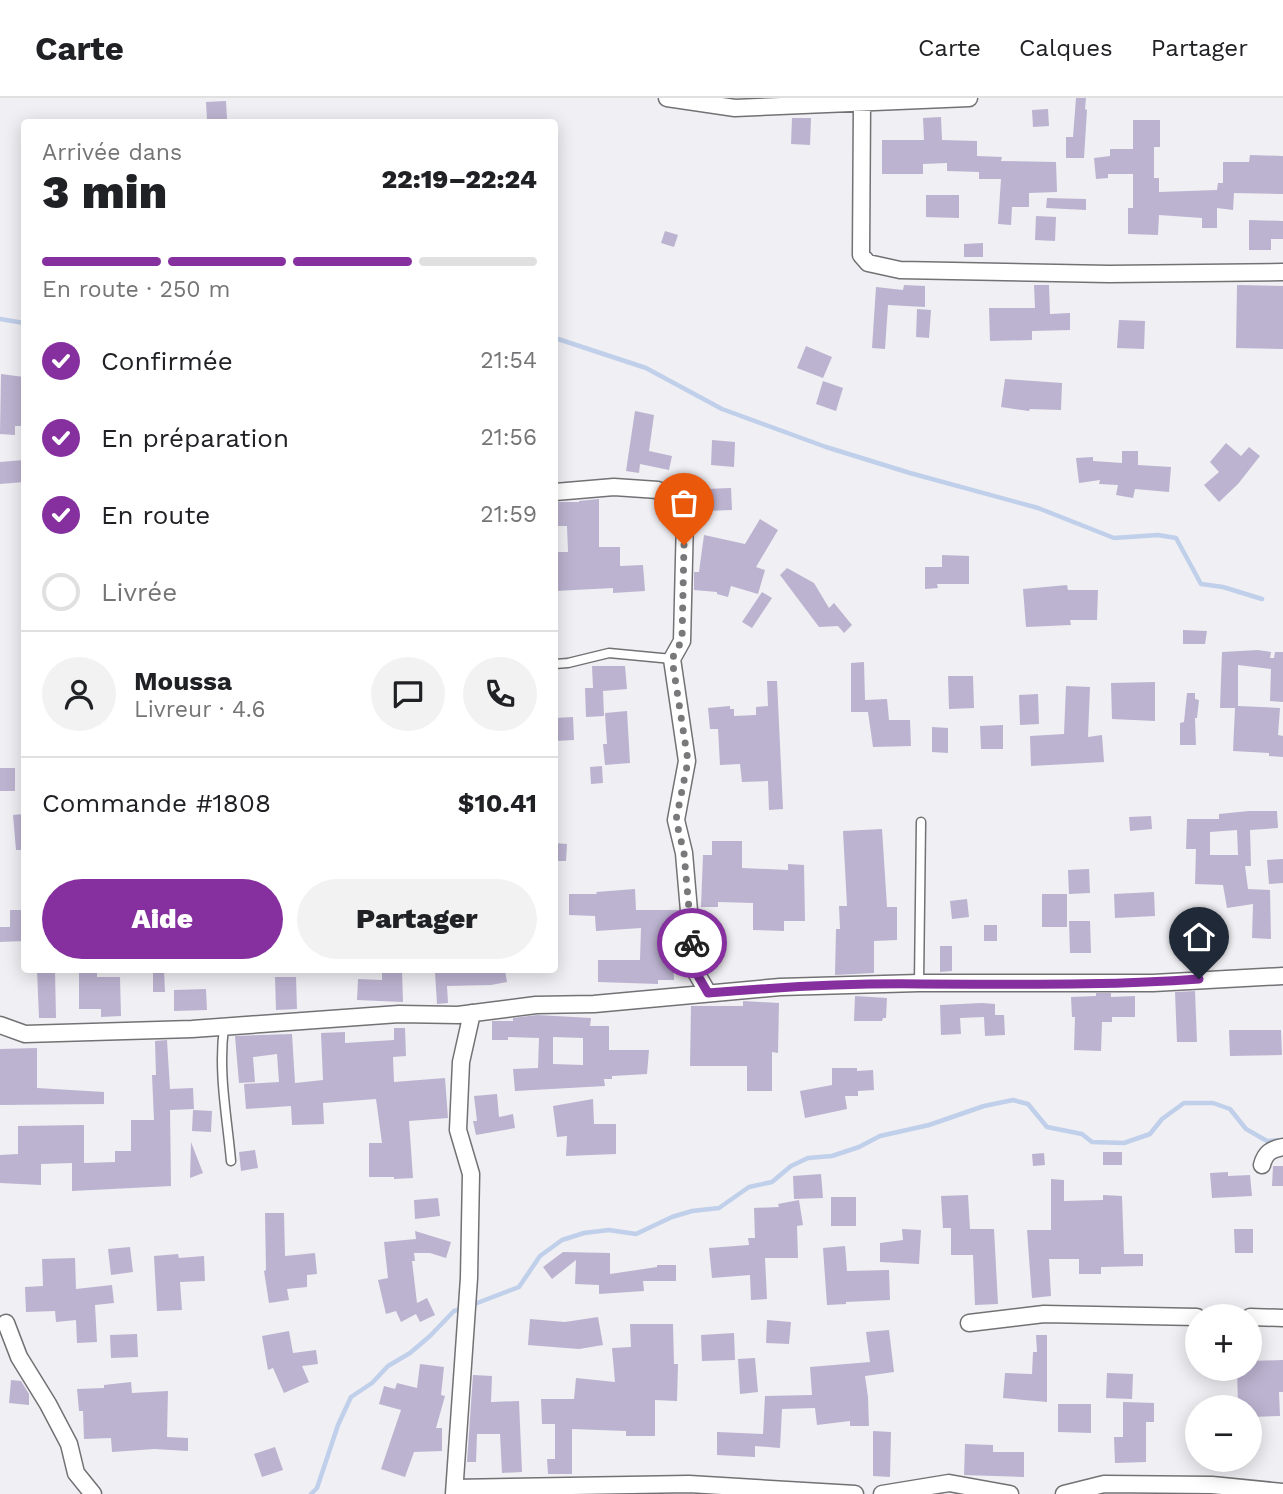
<!DOCTYPE html>
<html lang="fr">
<meta charset="utf-8">
<style>
body{margin:0;font-family:"Work Sans",sans-serif;background:#f2f2f2;color:#202124;height:100vh;display:flex;flex-direction:column;font-size:26px;white-space:nowrap}
*{box-sizing:border-box;margin:0}
p{font-size:23px;color:#757577}
.icon{flex:none;width:38px;height:38px;fill:none;stroke:currentColor;stroke-width:2;stroke-linecap:round;stroke-linejoin:round}
.map{position:relative;flex:1;overflow:hidden}
.details{position:absolute;left:21px;top:21px;width:537px;height:854px;display:flex;flex-direction:column;background:#fff;border-radius:7px;box-shadow:0 4px 18px #0003}
.details>*{flex:none}
.fabs{position:absolute;left:1185px;top:1206px;display:grid;gap:14px}
.fabs a{display:grid;place-items:center;width:77px;height:77px;border-radius:50%;background:#fff;box-shadow:0 4px 18px #0003;font-size:35px}
.pin{position:absolute;display:grid;place-items:center;width:60px;height:60px;color:#fff;margin:-72px -30px;border-radius:50% 50% 50% 0;rotate:-45deg;box-shadow:0 0 7px #0007}
.pin .icon{rotate:45deg}
.courier{position:absolute;display:grid;place-items:center;width:70px;height:70px;margin:-35px;border:5px solid #85309e;border-radius:50%;background:#fff;color:#222;box-shadow:0 2px 9px #0007}
.summary em{font-style:normal;font-weight:800}
.summary div{display:flex;flex-direction:column-reverse}
.summary{display:flex;align-items:center;justify-content:space-between;height:119px;padding:0 21px}
h1{font-size:46px;font-weight:800;line-height:52px}
.bar{display:grid;grid-template-columns:repeat(4,1fr);gap:10px 7px;align-content:center;height:84px;padding:0 21px}
.bar i{height:9px;border-radius:5px;background:#e0e0e0}
.bar .active{background:#85309e}
.bar p{grid-column:span 4}
.line{display:flex;align-items:center;gap:18px;padding:0 21px;border-top:2px solid #e0e0e0}
.line div{flex:1}
.round{display:grid;place-items:center;flex:none;width:74px;height:74px;border-radius:37px;background:#f2f2f2}
ol{padding:0 21px;list-style:none}
li{display:flex;align-items:center;gap:21px;height:77px}
li p{margin-inline-start:auto}
li .icon{padding:7px;border-radius:50%;background:#85309e;color:#fff;stroke-width:4}
li:last-child{color:#757577}
li i{width:38px;height:38px;border:4px solid #e0e0e0;border-radius:50%}
.primary-button{display:flex;gap:14px;margin-top:auto;padding:14px 21px}
.primary-button a{flex:1;height:80px;border-radius:42px;background:#85309e;color:#fff;font-size:28px;font-weight:800;line-height:80px;text-align:center}
.primary-button a+a{background:#f2f2f2;color:#202124}
header{display:flex;align-items:center;gap:42px;box-sizing:border-box;height:98px;padding:0 35px;background:#fff;border-bottom:2px solid #e0e0e0}
header strong{font-size:33px}
nav{display:flex;gap:38px;margin-inline-start:auto;font-size:24px}
.map>svg:first-child{display:block}
.lines{fill:none;stroke-linecap:round;stroke-linejoin:round}
.stream{stroke:#c0cfea;stroke-width:4.5}
.building{fill:#bcb3d0;fill-rule:evenodd}
.lane-casing{stroke:#727174;stroke-width:11}
.street-casing{stroke:#727174;stroke-width:19}
.lane{stroke:#fff;stroke-width:8}
.street{stroke:#fff;stroke-width:16}
.done{stroke:#79797b;stroke-width:7;stroke-dasharray:0 12.6}
.route{stroke:#85309e;stroke-width:9}
</style>
<header>
<strong>Carte</strong>
<nav><a>Carte</a><a>Calques</a><a>Partager</a></nav>
</header>
<div class="map">
<svg width="1283" height="1396" viewBox="0 0 1283 1396">
<rect width="100%" height="100%" fill="#f0eff3"/>
<g class="lines">
<!-- stream -->
<path class="stream" d="M0,221L24,225
M555,240L646,270L722,311L826,349L910,375L1038,410L1114,440L1158,437L1176,440L1201,486L1223,489L1262,501
M472,1207L519,1189L540,1158L562,1142L584,1135L609,1132L636,1136L672,1119L692,1113L719,1110L749,1089L772,1084L791,1068L808,1060L832,1058L859,1049L880,1038L929,1027L984,1008L1013,1002L1028,1006L1047,1029L1082,1036L1092,1044L1124,1045L1150,1036L1162,1021L1184,1005H1213L1230,1011L1246,1031L1267,1043L1282,1042
M311,1396L317,1390L338,1327L351,1299L372,1285L388,1268L410,1255L430,1238L454,1213L464,1210"/>
</g>
<!-- building -->
<path class="building" d="M1076,0H1086L1085,11L1087,12L1084,60H1066V39H1073Z
M226,3L227,21L207,22L206,4Z
M1048,11L1049,28L1033,29L1032,12Z
M941,19L942,42L977,43V58L1002,59L1001,63L1056,64L1057,94L1029,95V109H1012L1011,127L998,126L1001,81H979V74L947,73V65L923,66V76H882V42H924L923,20Z
M792,20H811L810,47L791,46Z
M1133,22H1160V49H1154V80H1159V94L1217,92L1218,85H1223V64H1249L1250,57L1283,58V96L1234,95L1233,112L1217,110V130H1202V120L1159,117L1158,137L1128,136V110H1133V76H1108V80L1096,81L1094,60L1110,58V51H1133Z
M926,97H959V120L926,119Z
M1047,100L1086,101V112L1046,110Z
M1036,118L1056,119L1055,143L1035,142Z
M1249,122L1283,123V141H1271V152H1249Z
M665,133L678,137L674,149L661,145Z
M983,145V159H964V146Z
M904,187L925,188V209L888,207L885,251L872,250L876,189L903,192Z
M1034,187H1049L1050,216L1070,215V232L1032,233V242L990,243L989,210H1035Z
M1237,187L1283,188V251L1236,250Z
M917,211L931,212L929,240L916,239Z
M1119,222L1145,223L1144,251L1117,250Z
M806,248L832,259L823,280L797,270Z
M1,276L24,279L21,328H15V337L0,336Z
M1005,281L1062,285L1061,312L1030,311L1029,313L1001,309Z
M823,283L843,290L836,313L816,306Z
M635,313L654,317L649,353L672,358L669,372L640,366L639,375L626,373Z
M712,342L735,344L734,369L711,367Z
M1226,345L1241,358L1249,349L1260,358L1238,386L1219,404L1204,387L1219,374L1210,364Z
M1122,353H1138V367L1171,369L1169,394L1135,391L1133,400L1116,397L1118,387L1099,386L1100,382L1079,385L1076,360L1093,359V363L1122,365Z
M24,362V384L0,386V364Z
M731,390L732,412L706,413L705,391Z
M599,401V449H620V468L643,467L645,493L613,495V490L555,493V454H568L567,428H555V404H579V403Z
M760,421L778,432L756,469L765,472L758,496L731,488L728,499L717,496V494L694,492V474H699L704,437L745,446Z
M942,457L969,458V486H937L938,490L925,491V469H942Z
M787,470L814,485L829,510L834,505L852,527L844,535L838,528L819,529L780,477Z
M1067,487L1068,492H1098L1097,522H1070L1071,527L1026,529L1023,491Z
M762,494L772,500L752,530L742,524Z
M1183,532L1207,533L1205,546H1183Z
M1258,552L1271,554L1270,560H1274L1275,554H1283V604L1270,603L1271,571L1238,567V608L1280,610L1278,637L1283,638V659L1269,658V655L1233,653L1235,610H1220L1222,554Z
M864,564L865,602L887,601L889,622H910L911,648L873,649L868,614H851V565Z
M592,568H625L627,591L603,593L604,618L586,619L585,590H593Z
M948,578H973L974,610L949,611Z
M767,583H777L783,711L769,712L768,683L742,684L740,666L720,667L718,631H710L708,610L730,608V611H734V618L756,617V609L768,608Z
M1155,584V623L1112,621L1111,585Z
M1066,588L1090,589L1088,639L1102,637L1104,664L1031,668L1030,638L1064,636Z
M1187,595H1195V601L1199,602L1197,620H1195L1196,647H1180V625L1184,624Z
M1038,596L1039,626L1020,627L1019,597Z
M627,613L630,665L605,667L603,646H607L605,615Z
M573,619L574,642L555,643V620Z
M1003,627V651H981L980,628Z
M932,629L948,630V655L932,654Z
M602,668L603,685L591,686L590,669Z
M0,670H15V693H0Z
M1249,713H1277L1278,730L1250,732L1251,768H1245L1248,791L1270,792L1271,841L1252,840L1253,806L1227,810L1223,787L1195,786L1196,751H1186L1187,721H1219V716ZM1237,732L1238,757H1210V734Z
M24,716V752H16L13,717Z
M1151,718L1152,731L1130,733L1129,719Z
M882,731L887,809H897V842L874,843V875L835,877L836,831H840L839,808H847L843,733Z
M712,743H742V770L788,772V766L804,767L805,823H784V833L753,832V805L718,804V809H701L703,757H712Z
M555,745L567,746L566,763H555Z
M1283,761V785L1269,786L1267,762Z
M1089,771L1090,795L1069,796L1068,772Z
M635,791L636,812H678V836H672L674,882H658V886L598,884V862H640L641,830L596,833L595,818L569,817V796H597L596,794Z
M1154,794L1155,818L1115,820L1114,796Z
M1042,796H1067V829H1042Z
M967,801L969,819L952,821L950,803Z
M10,812H24V843L0,844V829H10Z
M1191,816H1209L1208,863H1179V843H1190Z
M1069,823H1090L1091,855H1070Z
M984,827H997V843H984Z
M940,848H952V873L940,874Z
M37,872H55L56,920H39Z
M153,872H164L165,894H153Z
M382,872H402L403,904L357,902L358,881L382,882Z
M467,872H505L507,884L491,887L447,888L448,905L437,906L435,875Z
M79,873H97V879H120L121,918L101,919V911H79Z
M275,879H296L297,911L276,912Z
M206,891L207,912L174,913V892Z
M1195,893L1197,944H1177L1175,894Z
M1096,895H1111V899L1135,898V919H1112V924H1102L1101,953L1074,952L1075,919H1072L1071,899L1096,898Z
M855,898L887,900L886,920H883L882,923H854Z
M743,903L779,905L778,955L772,954V993H747V968H690L691,908H743Z
M982,905L995,906V917H1004L1005,937L985,938L984,919L960,920L961,936L941,937L940,907Z
M537,917L591,920L590,928H609V952H649L647,976L612,978V981H604L605,988L515,993L513,971L538,970L539,940L508,939V942H492V923H513V920ZM553,939L583,940V967L553,966Z
M394,930H405L406,958L393,959L394,984L445,980L448,1020L409,1023L413,1080L394,1081V1079H369V1045H382L376,1001L323,1005L324,1026L292,1027L291,1008L246,1011L244,986L279,984L277,956L253,959L255,984L239,985L235,938L292,936L295,985L323,982L321,935L345,934V945L394,942Z
M1229,932H1281L1282,957L1230,958Z
M167,942L170,991L193,990L194,1011L170,1012L171,1088L72,1093V1065L41,1066V1087L0,1085V1057L18,1056V1028L84,1027V1065L115,1064V1053H131V1022H154L152,977H156L155,943Z
M37,950V990L104,994V1006L0,1007V951Z
M832,970H857V973L873,972L874,992L858,993V998H845L847,1011L805,1020L800,993L832,987Z
M497,996L499,1019L513,1016L515,1030L476,1037L473,1023H477L474,998Z
M593,1001L594,1026H616V1056L566,1058L567,1038L557,1039L553,1008Z
M193,1012L212,1013L211,1034L192,1033Z
M191,1044L203,1075L190,1080Z
M255,1052L258,1070L241,1073L239,1054Z
M1103,1054H1122V1067H1103Z
M1044,1055L1045,1067L1033,1068L1032,1056Z
M1273,1068H1283V1088H1272Z
M1228,1074V1078L1250,1077L1252,1098L1212,1100L1210,1075Z
M821,1076L823,1100L794,1101L793,1078Z
M1051,1081L1064,1082V1103L1103,1102V1097L1122,1098L1124,1156H1143V1168L1101,1169V1176H1079V1161H1049L1051,1198L1032,1200L1027,1132H1051Z
M968,1097L970,1131H994L998,1206L975,1207L973,1157H951V1130H943L941,1098Z
M831,1099H856V1128H831Z
M438,1100L440,1118L415,1121L414,1102Z
M799,1102L803,1127L797,1128L798,1160H765L767,1201L751,1202L750,1177L712,1180L709,1150L749,1147L748,1140H755L754,1110L779,1109L778,1106Z
M265,1115H284L285,1158L315,1155L317,1176L307,1177V1189L287,1191L289,1202L269,1205L264,1173L266,1172Z
M902,1131L921,1132L919,1166L880,1164V1145L903,1142Z
M1234,1131H1253V1155H1235Z
M415,1133L451,1144L446,1160L430,1155H414L415,1163H412L417,1205L427,1200L435,1217L420,1224L416,1216L401,1224L396,1213L386,1216L378,1182L388,1180L384,1144L416,1141Z
M845,1148L847,1173L889,1172L890,1202L846,1204V1206L827,1207L823,1150Z
M130,1149L133,1174L111,1177L108,1151Z
M563,1154L610,1155V1176L657,1169V1167H676V1183H643L644,1193L599,1196V1187L575,1186L576,1162L552,1181L543,1169Z
M178,1156L179,1160L204,1158L205,1183L180,1184L182,1212L157,1213L154,1158Z
M75,1160L76,1191L112,1187L114,1205L95,1207L97,1244L77,1245L76,1222L56,1224L55,1213L26,1214L25,1189L43,1188L42,1161Z
M598,1219L603,1247L579,1251L528,1247L530,1221L565,1224Z
M767,1222L791,1224L789,1246L766,1245Z
M630,1226H673L674,1266H678L677,1303L655,1302V1338H626V1333L572,1331V1376H548L547,1361H555V1326H542L541,1301H574L576,1280L615,1284L612,1250L631,1249Z
M889,1232L894,1274L865,1278L868,1299L869,1328H850V1323L817,1327L815,1310L782,1311L780,1350L755,1348V1359L717,1357V1334L763,1336L765,1298L812,1297L810,1269L870,1264L866,1234Z
M289,1233L293,1255L316,1252L318,1266L302,1268L309,1284L284,1295L273,1270L268,1272L262,1238Z
M734,1235L735,1262L702,1263L701,1237Z
M137,1236L138,1259L111,1260L110,1237Z
M1036,1237H1047V1304L1003,1300L1005,1275L1032,1276L1033,1254H1037Z
M755,1260L758,1294L740,1296L738,1261Z
M1283,1262V1294H1279L1280,1318L1250,1319V1309H1238L1237,1270H1250V1263Z
M420,1266L444,1269L441,1297L445,1298L436,1330H442V1353L414,1354L405,1379L381,1371L401,1312L379,1306L384,1288L395,1291L397,1285L417,1290Z
M1107,1275L1133,1276L1132,1301L1106,1300Z
M473,1277L492,1278L491,1304L519,1303L522,1374L502,1375L500,1336H477L476,1364H467Z
M11,1282L21,1283L29,1296V1307L9,1305Z
M131,1284L132,1295L168,1293L167,1339L188,1340V1353L154,1351L112,1354L111,1340L84,1341L83,1313H79L77,1291L104,1290V1287Z
M1123,1304L1154,1305V1324H1146V1364L1115,1365L1114,1339H1123Z
M1058,1306H1091V1335L1058,1334Z
M873,1333L891,1334L890,1379L873,1378Z
M965,1346L993,1347V1354H1024V1379L964,1377Z
M275,1349L283,1372L262,1379L254,1356Z"/>
<g class="lines">
<defs>
<path id="lane" d="M555,566L568,565L609,555L672,561
M919,885L921,724
M224,929C218,975 227,1018 231,1063"/>
<path id="street" d="M667,0L735,10L969,0
M862,5L861,157L868,165L900,172L1109,176L1283,174
M555,394L614,389L658,392L685,421L682,543L672,561L687,663L676,722L684,755L694,871L708,895
M0,927L25,936L192,931L399,916L458,917L536,907L594,906L780,889L919,885H1153L1283,878
M1262,1067C1265,1055 1271,1051 1283,1049
M1250,1219L1283,1220
M6,1225L19,1259L48,1306L69,1346L76,1375L93,1396
M969,1225L1044,1216L1197,1219
M455,1390L689,1386L855,1396
M454,1396L469,1180L471,1076L458,1032L461,964L472,915
M882,1396L949,1385L1010,1396
M1064,1396L1104,1386L1212,1387L1283,1394"/>
</defs>
<!-- lane casing -->
<use href="#lane" class="lane-casing"/>
<!-- street casing -->
<use href="#street" class="street-casing"/>
<!-- lane -->
<use href="#lane" class="lane"/>
<!-- street -->
<use href="#street" class="street"/>
</g>
<g class="lines">
<!-- done -->
<path class="done" d="M684,447L682,542L672,561L688,663L676,722L684,755L692,845"/>
<!-- route -->
<path class="route" d="M692,845L694,871L708,895C779,889 850,885 922,886C1014,886 1107,888 1199,881"/>
</g>
</svg>
<div class="fabs">
<a>+</a>
<a>−</a>
</div>
<div class="pin" style="left:684px;top:447px;background:#ea580c"><svg class="icon" aria-label="bag" viewBox="0 0 24 24"><path d="M5 8h14l-1 12H6zM9 8a3 3 0 0 1 6 0"/></svg></div>
<div class="pin" style="left:1199px;top:881px;background:#1f2937"><svg class="icon" aria-label="home" viewBox="0 0 24 24"><path d="M3 11l9-7 9 7M6 9v11h12V9"/></svg></div>
<div class="courier" style="left:692px;top:845px"><svg class="icon" aria-label="bike" viewBox="0 0 24 24"><circle cx="6" cy="16" r="4"/><circle cx="18" cy="16" r="4"/><path d="M6 16l4-8h5l3 8M10 8l3 8H6M13 5h3"/></svg></div>
<section class="details">
<div class="summary"><div><h1>3 min</h1><p>Arrivée dans</p></div><em>22:19–22:24</em></div>
<div class="bar"><i class="active"></i><i class="active"></i><i class="active"></i><i></i><p>En route · 250 m</p></div>
<ol>
<li><svg class="icon" aria-label="check" viewBox="0 0 24 24"><path d="M5 12l5 5 9-10"/></svg>Confirmée<p>21:54</p></li>
<li><svg class="icon" aria-label="check" viewBox="0 0 24 24"><path d="M5 12l5 5 9-10"/></svg>En préparation<p>21:56</p></li>
<li><svg class="icon" aria-label="check" viewBox="0 0 24 24"><path d="M5 12l5 5 9-10"/></svg>En route<p>21:59</p></li>
<li><i></i>Livrée</li>
</ol>
<div class="line" style="height:126px"><a class="round"><svg class="icon" aria-label="person" viewBox="0 0 24 24"><circle cx="12" cy="8" r="4"/><path d="M4 21q1-7 8-7t8 7"/></svg></a><div><b>Moussa</b><p>Livreur · 4.6</p></div><a class="round"><svg class="icon" aria-label="chat" viewBox="0 0 24 24"><path d="M4 5h16v11H9l-5 4z"/></svg></a><a class="round"><svg class="icon" aria-label="phone" viewBox="0 0 24 24"><path d="M5 4h4l2 5-3 2q2 4 5 5l2-3 5 2v4C11 20 4 13 5 4z"/></svg></a></div>
<div class="line" style="height:91px"><div>Commande #1808</div><b>$10.41</b></div>
<div class="primary-button"><a>Aide</a><a>Partager</a></div>
</section>
</div>
